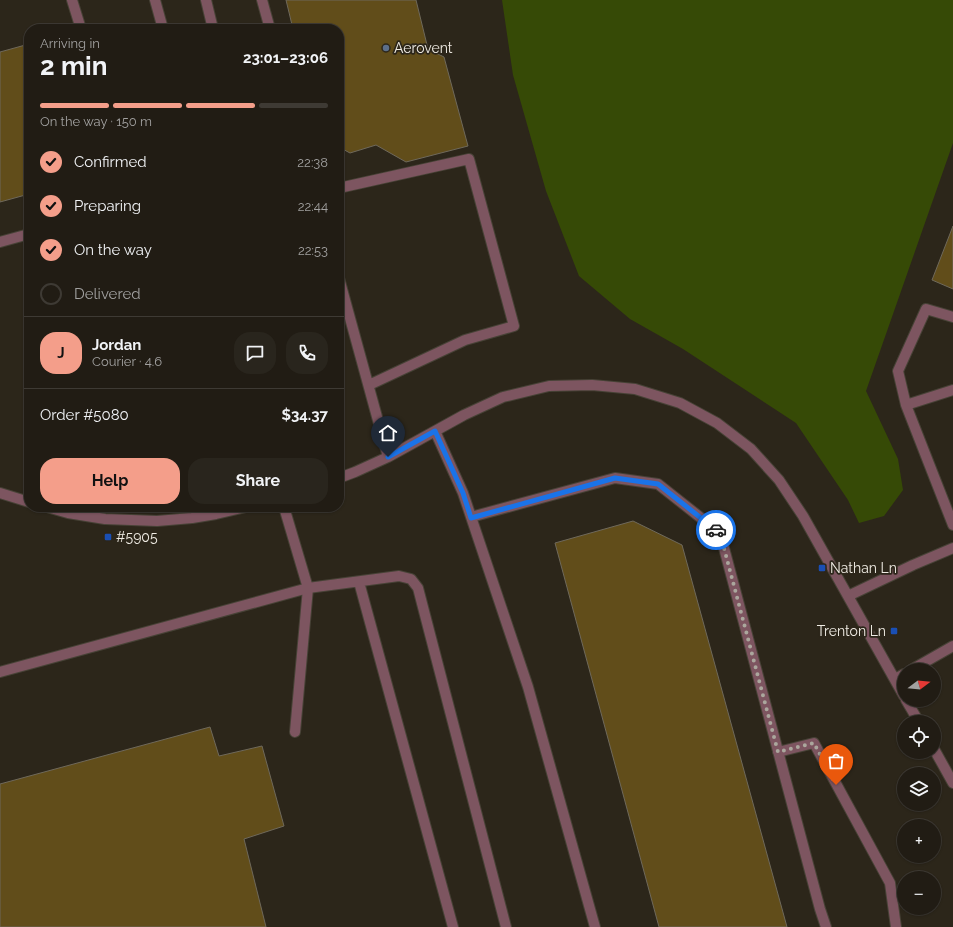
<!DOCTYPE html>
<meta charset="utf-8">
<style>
body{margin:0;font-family:Raleway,sans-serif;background:#29251d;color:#f1f3f6;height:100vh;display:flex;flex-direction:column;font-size:15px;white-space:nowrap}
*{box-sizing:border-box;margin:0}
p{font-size:13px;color:#a2a1a0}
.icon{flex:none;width:22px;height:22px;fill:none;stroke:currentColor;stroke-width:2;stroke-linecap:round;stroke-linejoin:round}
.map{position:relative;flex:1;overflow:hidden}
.side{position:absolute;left:24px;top:24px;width:320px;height:488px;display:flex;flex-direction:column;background:#211c14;border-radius:16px;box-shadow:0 1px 3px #0004,0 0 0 1px #3e3a34}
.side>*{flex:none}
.needle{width:26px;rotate:74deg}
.buttons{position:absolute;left:897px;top:663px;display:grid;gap:8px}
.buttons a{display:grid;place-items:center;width:44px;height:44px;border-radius:50%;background:#211c14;box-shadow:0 1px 3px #0004,0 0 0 1px #3e3a34;font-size:20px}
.pin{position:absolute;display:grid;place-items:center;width:34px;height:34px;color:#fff;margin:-41px -17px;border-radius:50% 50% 50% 0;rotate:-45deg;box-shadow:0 0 4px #0007}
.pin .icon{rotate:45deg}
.courier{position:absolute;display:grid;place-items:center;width:40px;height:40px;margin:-20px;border:3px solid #1a73e8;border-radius:50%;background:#fff;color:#222;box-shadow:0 1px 5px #0007}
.headline em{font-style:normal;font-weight:700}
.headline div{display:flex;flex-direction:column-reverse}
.headline{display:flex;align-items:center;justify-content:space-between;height:68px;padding:0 16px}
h1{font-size:26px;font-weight:700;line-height:30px}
.bar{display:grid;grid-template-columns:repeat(4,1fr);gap:6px 4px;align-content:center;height:48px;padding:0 16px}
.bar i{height:5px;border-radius:3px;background:#3e3a34}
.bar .current{background:#f49e8a}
.bar p{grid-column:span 4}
.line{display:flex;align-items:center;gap:10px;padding:0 16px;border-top:1px solid #3e3a34}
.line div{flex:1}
.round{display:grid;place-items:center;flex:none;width:42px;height:42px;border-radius:16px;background:#29251d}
ol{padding:0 16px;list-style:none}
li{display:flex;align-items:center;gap:12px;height:44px}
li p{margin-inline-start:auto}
li .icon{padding:4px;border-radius:50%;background:#f49e8a;color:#111;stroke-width:4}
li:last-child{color:#a2a1a0}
li i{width:22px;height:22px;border:2px solid #3e3a34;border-radius:50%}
.button{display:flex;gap:8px;margin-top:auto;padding:8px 16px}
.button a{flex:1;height:46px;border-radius:16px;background:#f49e8a;color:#111;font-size:16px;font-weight:700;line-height:46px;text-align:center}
.button a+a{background:#29251d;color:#f1f3f6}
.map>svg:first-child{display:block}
.green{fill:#364a06}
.building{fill:#614d1a;stroke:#6f695b}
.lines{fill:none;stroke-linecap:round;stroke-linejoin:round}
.minor-casing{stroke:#474236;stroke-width:12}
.minor{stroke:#7d5560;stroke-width:10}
.done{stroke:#aba79d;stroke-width:4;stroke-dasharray:0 7.2}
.route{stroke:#1a73e8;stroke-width:5}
.service-dot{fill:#5c6f8a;stroke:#2c261a;stroke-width:1.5}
.transit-dot{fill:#1a4fb4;stroke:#2c261a;stroke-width:1.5}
.labels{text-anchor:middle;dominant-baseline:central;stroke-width:3.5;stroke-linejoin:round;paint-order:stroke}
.poi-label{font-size:14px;fill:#f0ece4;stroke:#2c261a;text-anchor:start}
</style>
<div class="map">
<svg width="953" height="927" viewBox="0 0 953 927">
<rect width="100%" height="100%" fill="#2c261a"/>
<!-- green -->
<path class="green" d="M502,0H953V143L866,391L898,459L903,490L884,516L859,523L848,500L796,423L683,349L630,319L579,276L546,191L513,75Z"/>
<!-- building -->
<path class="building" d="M286,0H416L428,49L444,57L468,146L406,162L376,145L350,153L339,147V29H293Z
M29,44V194L0,202V52Z
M953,226V289L932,280Z
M633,521L682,545L787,927H659L555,543Z
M210,727L219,756L262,746L284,826L244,839L266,927H0V784Z"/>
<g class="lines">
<defs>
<path id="minor" d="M72,0L81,29
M155,0L163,29
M206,0L213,29
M262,0L270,29
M339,188L469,159L514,326L465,340L369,385
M0,242L29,234
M339,278L388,457
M953,317L926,309L898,371L906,405L953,525
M906,405L953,390
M435,431L463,493L528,687L595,927
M339,478L355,472L388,457L464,415L503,397L549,386L592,385L635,389L680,403L717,423L751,449L779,480L803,516L904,696
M0,493L29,502
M47,507L68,513L105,519L157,521L192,518L216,514L246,507
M284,507L308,588L399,576L411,579L418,588L506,927
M471,517L615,478L658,484L720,533L820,909L826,927
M359,582L453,927
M848,596L913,565L953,548
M911,670L953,646
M0,672L308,588L295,732
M895,679L904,674
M906,700L919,722
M934,749L953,783
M778,752L814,743L890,883L896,927"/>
</defs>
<!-- minor casing -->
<use href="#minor" class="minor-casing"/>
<!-- minor -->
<use href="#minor" class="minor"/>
</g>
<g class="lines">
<!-- done -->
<path class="done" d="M716,530L720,533L778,752L814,743L836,785"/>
<!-- route -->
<path class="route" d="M388,457L435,431L463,493L471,518L615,478L658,484L716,530"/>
</g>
<!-- markers -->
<circle class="service-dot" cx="386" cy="48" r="4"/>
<g class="transit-dot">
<rect x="104" y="533" width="8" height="8" rx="2"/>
<rect x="818" y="564" width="8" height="8" rx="2"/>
<rect x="890" y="627" width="8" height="8" rx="2"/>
</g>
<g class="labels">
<!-- poi labels -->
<g class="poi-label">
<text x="394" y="48">Aerovent</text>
<text x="116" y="537">#5905</text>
<text x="830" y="568">Nathan Ln</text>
<text x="886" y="631" text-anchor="end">Trenton Ln</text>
</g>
</g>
</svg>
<div class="buttons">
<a><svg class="needle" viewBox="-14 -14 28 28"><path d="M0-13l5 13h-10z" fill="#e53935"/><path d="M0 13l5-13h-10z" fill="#a2a1a0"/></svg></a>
<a><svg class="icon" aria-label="locate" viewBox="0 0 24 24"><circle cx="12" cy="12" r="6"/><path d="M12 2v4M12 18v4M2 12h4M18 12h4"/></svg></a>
<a><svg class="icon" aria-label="layers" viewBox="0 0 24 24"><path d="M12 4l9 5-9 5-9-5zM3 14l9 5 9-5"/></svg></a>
<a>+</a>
<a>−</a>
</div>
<div class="pin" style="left:836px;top:785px;background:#ea580c"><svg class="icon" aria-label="bag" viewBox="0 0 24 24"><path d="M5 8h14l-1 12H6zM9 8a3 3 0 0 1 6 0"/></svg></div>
<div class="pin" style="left:388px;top:457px;background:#1f2937"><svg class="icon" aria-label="home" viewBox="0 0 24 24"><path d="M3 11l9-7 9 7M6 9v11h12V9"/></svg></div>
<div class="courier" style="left:716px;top:530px"><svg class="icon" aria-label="car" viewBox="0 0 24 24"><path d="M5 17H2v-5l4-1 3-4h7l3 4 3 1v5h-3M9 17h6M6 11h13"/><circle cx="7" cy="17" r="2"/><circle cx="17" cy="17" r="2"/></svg></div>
<section class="side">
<div class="headline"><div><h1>2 min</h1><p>Arriving in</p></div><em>23:01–23:06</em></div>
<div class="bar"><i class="current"></i><i class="current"></i><i class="current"></i><i></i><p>On the way · 150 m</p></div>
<ol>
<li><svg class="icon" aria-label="check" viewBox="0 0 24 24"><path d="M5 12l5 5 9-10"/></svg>Confirmed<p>22:38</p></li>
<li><svg class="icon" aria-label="check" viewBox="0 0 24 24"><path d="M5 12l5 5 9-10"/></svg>Preparing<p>22:44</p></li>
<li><svg class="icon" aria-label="check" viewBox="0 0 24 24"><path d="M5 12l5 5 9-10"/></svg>On the way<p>22:53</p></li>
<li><i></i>Delivered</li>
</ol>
<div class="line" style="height:72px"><b class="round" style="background:#f49e8a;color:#111">J</b><div><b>Jordan</b><p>Courier · 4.6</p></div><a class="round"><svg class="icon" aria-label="chat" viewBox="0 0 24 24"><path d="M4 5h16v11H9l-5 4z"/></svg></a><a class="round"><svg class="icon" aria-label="phone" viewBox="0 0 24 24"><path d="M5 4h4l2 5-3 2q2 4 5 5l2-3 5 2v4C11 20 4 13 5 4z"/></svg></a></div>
<div class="line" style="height:52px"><div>Order #5080</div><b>$34.37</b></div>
<div class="button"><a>Help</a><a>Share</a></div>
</section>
</div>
